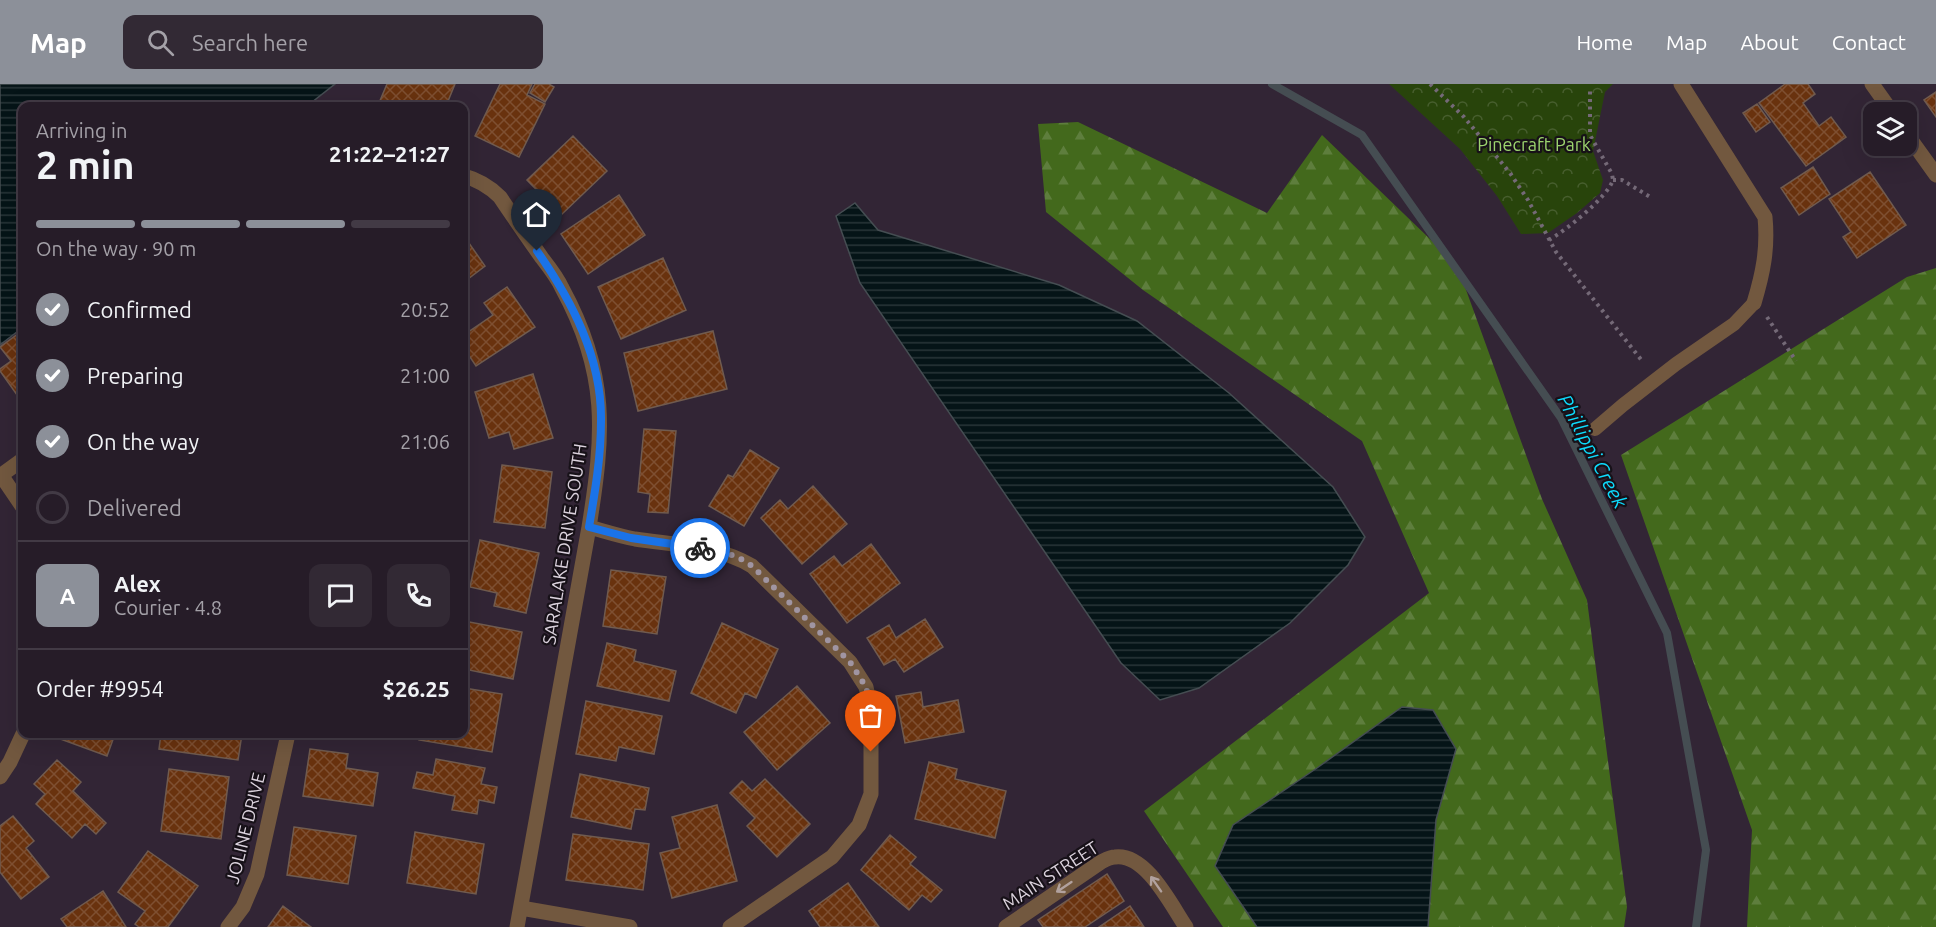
<!DOCTYPE html>
<meta charset="utf-8">
<style>
body{margin:0;font-family:Ubuntu,sans-serif;background:#322934;color:#f1f3f6;height:100vh;display:flex;flex-direction:column;font-size:22px;white-space:nowrap}
*{box-sizing:border-box;margin:0}
p{font-size:20px;color:#a4a1a8}
.icon{flex:none;width:33px;height:33px;fill:none;stroke:currentColor;stroke-width:2;stroke-linecap:round;stroke-linejoin:round}
.map{position:relative;flex:1;overflow:hidden}
.sheet{position:absolute;left:18px;top:18px;width:450px;height:636px;display:flex;flex-direction:column;background:#261c28;border-radius:12px;box-shadow:0 6px 24px #0002,0 0 0 2px #423a45}
.sheet>*{flex:none}
.fabs{position:absolute;left:1863px;top:18px;display:grid;gap:12px}
.fabs a{display:grid;place-items:center;width:54px;height:54px;border-radius:12px;background:#261c28;box-shadow:0 6px 24px #0002,0 0 0 2px #423a45;font-size:30px}
.pin{position:absolute;display:grid;place-items:center;width:51px;height:51px;color:#fff;margin:-62px -26px;border-radius:50% 50% 50% 0;rotate:-45deg;box-shadow:0 0 6px #0007}
.pin .icon{rotate:45deg}
.courier{position:absolute;display:grid;place-items:center;width:60px;height:60px;margin:-30px;border:4px solid #1a73e8;border-radius:50%;background:#fff;color:#222;box-shadow:0 2px 8px #0007}
.summary em{font-style:normal;font-weight:700}
.summary div{display:flex;flex-direction:column-reverse}
.summary{display:flex;align-items:center;justify-content:space-between;height:102px;padding:0 18px}
h1{font-size:39px;font-weight:700;line-height:45px}
.bar{display:grid;grid-template-columns:repeat(4,1fr);gap:9px 6px;align-content:center;height:72px;padding:0 18px}
.bar i{height:8px;border-radius:4px;background:#423a45}
.bar .on{background:#8c9099}
.bar p{grid-column:span 4}
.line{display:flex;align-items:center;gap:15px;padding:0 18px;border-top:2px solid #423a45}
.line div{flex:1}
.round{display:grid;place-items:center;flex:none;width:63px;height:63px;border-radius:12px;background:#322934}
ol{padding:0 18px;list-style:none}
li{display:flex;align-items:center;gap:18px;height:66px}
li p{margin-inline-start:auto}
li .icon{padding:6px;border-radius:50%;background:#8c9099;color:#fff;stroke-width:4}
li:last-child{color:#a4a1a8}
li i{width:33px;height:33px;border:3px solid #423a45;border-radius:50%}
header{display:flex;align-items:center;gap:36px;box-sizing:border-box;height:84px;padding:0 30px;background:#8c9099;color:#fff}
header strong{font-size:28px}
nav{display:flex;gap:33px;margin-inline-start:auto;font-size:21px}
.search{width:420px;height:54px;background:#322934;display:flex;align-items:center;gap:15px;box-sizing:border-box;padding:0 21px;border-radius:12px;color:#a4a1a8;font-size:22px}
.map>svg:first-child{display:block}
.forest{fill:url(#forest-firs)}
.park{fill:url(#park-crowns)}
.water{fill:url(#water-rules);stroke:#454d52;stroke-width:1.5}
.lines{fill:none;stroke-linecap:round;stroke-linejoin:round}
.stream{stroke:#454d52;stroke-width:8}
.building{fill:url(#building-cross-hatch);stroke:#705b4f;stroke-width:1.5}
.path{stroke:#746977;stroke-width:4;stroke-dasharray:3 4.5;stroke-linecap:butt}
.service{stroke:#72583f;stroke-width:14}
.minor{stroke:#72583f;stroke-width:15}
.oneway{stroke:#b1a19e}
.done{stroke:#a095a2;stroke-width:6;stroke-dasharray:0 10.8}
.route{stroke:#1a73e8;stroke-width:8}
.labels{text-anchor:middle;dominant-baseline:central;stroke-width:4.5;stroke-linejoin:round;paint-order:stroke}
.park-label{font-size:18px;fill:#9cd36e;stroke:#171118}
.street-label{font-size:18px;fill:#dbd2dd;stroke:#171118}
.water-label{font-size:20px;font-style:italic;fill:#0ddbfd;stroke:#171118}
</style>
<header>
<strong>Map</strong>
<div class="search"><svg class="icon" aria-label="search" viewBox="0 0 24 24"><circle cx="10" cy="10" r="6"/><path d="M15 15l6 6"/></svg>Search here</div>
<nav><a>Home</a><a>Map</a><a>About</a><a>Contact</a></nav>
</header>
<div class="map">
<svg width="1936" height="843" viewBox="0 0 1936 843">
<defs>
<pattern id="forest-firs" width="22" height="20" patternUnits="userSpaceOnUse" patternTransform="scale(1.5)"><rect width="22" height="20" fill="#43691c"/><path d="M5 1l3.5 6h-7zM16 11l3.5 6h-7z" fill="#5e7e3d"/></pattern>
<pattern id="park-crowns" width="20" height="18" patternUnits="userSpaceOnUse" patternTransform="scale(1.5)"><rect width="20" height="18" fill="#28440b"/><path d="M2 6a3 3 0 1 1 6 0M12 15a3 3 0 1 1 6 0" fill="none" stroke="#475e2e"/></pattern>
<pattern id="water-rules" width="6" height="5" patternUnits="userSpaceOnUse" patternTransform="scale(1.5)"><rect width="6" height="5" fill="#051417"/><path d="M0 2.5h6" fill="none" stroke="#293538"/></pattern>
<pattern id="building-cross-hatch" width="8" height="8" patternUnits="userSpaceOnUse" patternTransform="scale(1.5)"><rect width="8" height="8" fill="#69320e"/><path d="M0 0l8 8M0 8l8-8" fill="none" stroke="#7e4f31"/></pattern>
</defs>
<rect width="100%" height="100%" fill="#322535"/>
<!-- forest -->
<path class="forest" d="M1078,38L1267,129L1322,51L1457,181L1542,415L1587,516L1627,823L1624,843H1428L1436,736L1456,665L1402,623L1317,684L1215,782L1257,843H1223L1144,727L1429,509L1362,357L1143,206L1046,128L1038,40Z
M1936,184V843H1747L1752,746L1621,371L1907,193Z"/>
<!-- park -->
<path class="park" d="M1389,0H1613L1605,8L1593,67L1603,96L1600,109L1577,129L1548,149L1521,150L1497,112L1460,65Z"/>
<!-- water -->
<path class="water" d="M0,0H335L307,22H22V244L0,261Z
M855,119L878,146L1059,201L1137,237L1229,309L1333,403L1365,453L1348,481L1290,539L1199,604L1160,616L1121,579L860,199L836,132Z
M1402,623L1433,626L1456,665L1436,736L1428,843H1257L1215,782L1233,741L1317,684Z"/>
<g class="lines">
<!-- stream -->
<path class="stream" d="M1272,0L1362,51L1561,334L1667,549L1706,766L1696,843"/>
</g>
<!-- building -->
<path class="building" d="M387,0H455L446,22H388L379,19Z
M500,0H532L527,11L545,20L519,73L475,52Z
M535,0H549L554,3L545,18L530,9Z
M1785,0H1808L1815,10L1803,19L1819,42L1831,33L1846,53L1806,82L1759,19Z
M1936,8V33L1924,16Z
M1757,20L1770,38L1756,48L1743,29Z
M573,52L607,87L561,131L527,96Z
M1813,83L1830,110L1799,131L1781,104Z
M1870,88L1906,141L1857,174L1843,153L1851,148L1829,115Z
M619,111L645,151L588,190L561,150Z
M464,152L485,182L464,198Z
M663,174L686,226L621,255L598,203Z
M507,203L535,243L476,282L464,264V251L493,231L484,219Z
M22,247V318L0,287V285L11,277L0,263Z
M713,247L727,305L638,327L624,269Z
M533,290L553,354L514,365L509,348L489,354L475,308Z
M644,345L676,347L668,429L648,428L650,410L638,408Z
M750,366L779,384L744,442L709,422L728,391L733,393Z
M502,381L552,388L545,444L494,438Z
M813,402L847,440L802,480L761,434L780,416L788,425Z
M480,456L539,469L526,529L494,522L497,509L470,503Z
M871,460L900,499L847,539L810,490L834,472L842,482Z
M611,486L666,493L657,550L603,542Z
M925,535L943,563L904,588L895,575L884,581L867,554L889,541L896,554Z
M464,537L522,548L513,595L464,585Z
M722,539L778,565L756,614L745,609L736,629L691,609Z
M607,559L636,566L634,577L676,587L669,617L597,602Z
M797,602L830,639L777,686L744,648Z
M464,604L502,610L492,668L419,656L420,650H464Z
M921,608L923,623L958,616L964,648L905,659L896,612Z
M586,617L662,632L654,670L619,663L616,677L576,670Z
M56,650H115L107,672L55,653Z
M161,650H242L238,676L159,665Z
M310,665L348,670L346,684L378,689L373,722L303,712Z
M436,675L485,684L481,700L497,703L494,719L479,716L477,730L452,726L455,712L413,704L417,688L433,691Z
M57,676L81,698L73,707L106,739L96,750L85,740L72,754L36,720L45,710L34,700Z
M929,678L957,685L955,695L1006,707L995,754L915,735Z
M169,685L229,693L221,755L161,747Z
M580,690L649,704L645,726L635,725L631,745L571,733Z
M765,695L810,740L777,773L747,742L755,734L730,709L742,697L752,707Z
M717,721L737,797L672,814L660,769L680,764L672,733Z
M13,732L34,757L26,764L49,793L21,815L0,788V742Z
M294,743L356,752L348,800L287,791Z
M415,748L484,760L476,810L407,799Z
M573,750L649,760L643,806L566,796Z
M890,751L916,773L910,780L942,806L931,818L922,811L909,826L861,786Z
M148,767L198,802L168,843H139L135,840L145,827L118,808Z
M1107,790L1124,817L1085,843H1043L1038,836Z
M848,799L879,843H820L809,827Z
M103,807L126,843H67L61,835Z
M283,822L311,843H268Z
M1130,822L1144,843H1099Z"/>
<g class="lines">
<!-- path -->
<path class="path" d="M1430,0L1464,33L1510,89L1528,116L1556,168L1643,278
M1613,96H1622L1652,114
M1549,156C1566,146 1607,114 1613,96L1612,90L1590,51V3
M1767,233L1796,277"/>
<!-- service -->
<path class="service" d="M1595,345L1623,321L1676,280L1734,240L1754,219"/>
<!-- minor -->
<path class="minor" d="M1681,0L1765,133C1768,165 1763,189 1754,219
M1872,0L1892,28
M1906,49L1936,91
M464,92C479,96 489,102 500,113C514,134 528,154 542,174C549,183 557,193 562,204C609,290 604,350 589,443L517,843
M1,391L22,422
M0,392L22,376
M589,443C604,447 619,452 635,455C674,461 717,461 752,482L850,578L866,603L871,626V710L859,741L832,773L730,843
M0,693L10,678L23,650
M521,824L630,843
M228,843L243,823L257,790L288,650
M1006,843L1101,778C1105,776 1110,773 1115,773C1146,769 1171,821 1186,843"/>
</g>
<!-- one-way arrows -->
<defs><path id="oneway-shaft" d="M-6 0H5M1.5-3L5.5 0L1.5 3" fill="none" stroke-width="1.6" stroke-linecap="round" stroke-linejoin="round" transform="scale(1.5)"/></defs>
<g class="oneway">
<use href="#oneway-shaft" transform="translate(1156 800) rotate(-125)"/>
<use href="#oneway-shaft" transform="translate(1064 803) rotate(146)"/>
</g>
<g class="lines">
<!-- done -->
<path class="done" d="M700,464L736,472L752,482L850,578L866,603L871,626V668"/>
<!-- route -->
<path class="route" d="M537,167C572,217 602,274 601,337C601,373 595,408 589,443L631,454L700,464"/>
</g>
<g class="labels">
<!-- park labels -->
<g class="park-label">
<text x="1534" y="60">Pinecraft Park</text>
</g>
<!-- street labels -->
<g class="street-label">
<text transform="translate(564 460) rotate(-81)">SARALAKE DRIVE SOUTH</text>
<text transform="translate(245 744) rotate(-76)">JOLINE DRIVE</text>
<text transform="translate(1050 791) rotate(-33)">MAIN STREET</text>
</g>
<!-- water labels -->
<g class="water-label">
<text transform="translate(1593 367) rotate(62)">Phillippi Creek</text>
</g>
</g>
</svg>
<div class="fabs">
<a><svg class="icon" aria-label="layers" viewBox="0 0 24 24"><path d="M12 4l9 5-9 5-9-5zM3 14l9 5 9-5"/></svg></a>
</div>
<div class="pin" style="left:871px;top:668px;background:#ea580c"><svg class="icon" aria-label="bag" viewBox="0 0 24 24"><path d="M5 8h14l-1 12H6zM9 8a3 3 0 0 1 6 0"/></svg></div>
<div class="pin" style="left:537px;top:167px;background:#1f2937"><svg class="icon" aria-label="home" viewBox="0 0 24 24"><path d="M3 11l9-7 9 7M6 9v11h12V9"/></svg></div>
<div class="courier" style="left:700px;top:464px"><svg class="icon" aria-label="bike" viewBox="0 0 24 24"><circle cx="6" cy="16" r="4"/><circle cx="18" cy="16" r="4"/><path d="M6 16l4-8h5l3 8M10 8l3 8H6M13 5h3"/></svg></div>
<section class="sheet">
<div class="summary"><div><h1>2 min</h1><p>Arriving in</p></div><em>21:22–21:27</em></div>
<div class="bar"><i class="on"></i><i class="on"></i><i class="on"></i><i></i><p>On the way · 90 m</p></div>
<ol>
<li><svg class="icon" aria-label="check" viewBox="0 0 24 24"><path d="M5 12l5 5 9-10"/></svg>Confirmed<p>20:52</p></li>
<li><svg class="icon" aria-label="check" viewBox="0 0 24 24"><path d="M5 12l5 5 9-10"/></svg>Preparing<p>21:00</p></li>
<li><svg class="icon" aria-label="check" viewBox="0 0 24 24"><path d="M5 12l5 5 9-10"/></svg>On the way<p>21:06</p></li>
<li><i></i>Delivered</li>
</ol>
<div class="line" style="height:108px"><b class="round" style="background:#8c9099;color:#fff">A</b><div><b>Alex</b><p>Courier · 4.8</p></div><a class="round"><svg class="icon" aria-label="chat" viewBox="0 0 24 24"><path d="M4 5h16v11H9l-5 4z"/></svg></a><a class="round"><svg class="icon" aria-label="phone" viewBox="0 0 24 24"><path d="M5 4h4l2 5-3 2q2 4 5 5l2-3 5 2v4C11 20 4 13 5 4z"/></svg></a></div>
<div class="line" style="height:78px"><div>Order #9954</div><b>$26.25</b></div>
</section>
</div>
